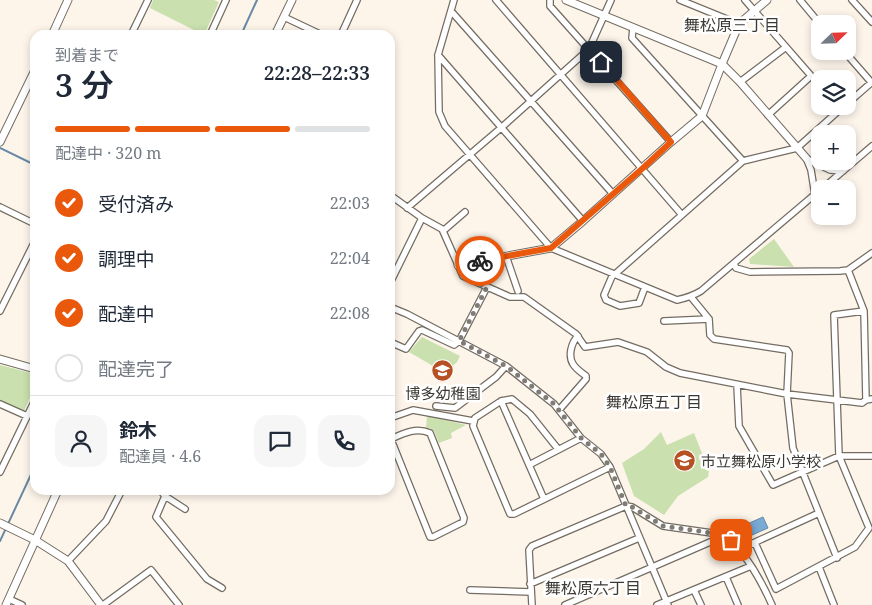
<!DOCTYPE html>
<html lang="ja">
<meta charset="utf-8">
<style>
body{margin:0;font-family:"Noto Serif","Noto Sans JP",serif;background:#f6f6f7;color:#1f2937;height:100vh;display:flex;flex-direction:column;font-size:19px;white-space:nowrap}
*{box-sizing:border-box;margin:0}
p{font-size:16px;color:#747a83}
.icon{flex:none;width:28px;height:28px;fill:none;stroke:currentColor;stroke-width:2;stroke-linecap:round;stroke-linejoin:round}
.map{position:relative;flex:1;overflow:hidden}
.sheet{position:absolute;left:30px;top:30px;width:365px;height:465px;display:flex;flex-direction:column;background:#fff;border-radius:15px;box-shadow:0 2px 8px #0003}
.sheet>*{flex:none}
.needle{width:32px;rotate:67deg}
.fabs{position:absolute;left:811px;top:15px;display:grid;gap:10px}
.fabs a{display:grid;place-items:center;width:45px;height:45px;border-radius:10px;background:#fff;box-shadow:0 2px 8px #0003;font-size:25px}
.pin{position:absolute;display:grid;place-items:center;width:42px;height:42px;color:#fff;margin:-21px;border-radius:10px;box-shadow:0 2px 8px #0006}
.courier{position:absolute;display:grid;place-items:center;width:50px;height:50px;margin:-25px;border:4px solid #ea580c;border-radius:50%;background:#fff;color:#222;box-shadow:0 1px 6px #0007}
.headline em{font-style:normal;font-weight:600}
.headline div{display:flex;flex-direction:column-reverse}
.headline{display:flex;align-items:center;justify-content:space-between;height:85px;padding:0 25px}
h1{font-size:32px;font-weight:600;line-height:38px}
.bar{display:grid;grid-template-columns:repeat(4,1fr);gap:8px 5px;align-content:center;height:60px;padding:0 25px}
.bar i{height:6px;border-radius:4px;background:#e0e1e3}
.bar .active{background:#ea580c}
.bar p{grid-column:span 4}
.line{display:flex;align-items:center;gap:12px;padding:0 25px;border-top:1px solid #e0e1e3}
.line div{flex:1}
.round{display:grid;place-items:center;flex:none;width:52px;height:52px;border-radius:15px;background:#f6f6f7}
ol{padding:0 25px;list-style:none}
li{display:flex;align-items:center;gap:15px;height:55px}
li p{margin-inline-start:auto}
li .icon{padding:5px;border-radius:50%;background:#ea580c;color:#fff;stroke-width:4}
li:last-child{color:#747a83}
li i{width:28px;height:28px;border:2px solid #e0e1e3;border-radius:50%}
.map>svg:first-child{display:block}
.green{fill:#cae0ae}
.water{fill:#7aabd5;stroke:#6789a5}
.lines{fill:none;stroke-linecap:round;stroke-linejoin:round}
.stream{stroke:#6789a5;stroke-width:2}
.minor-casing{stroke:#736c63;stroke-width:8}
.tertiary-casing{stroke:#736c63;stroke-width:9}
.minor{stroke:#fff;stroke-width:5.5}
.tertiary{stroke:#fff;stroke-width:7}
.done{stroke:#807b74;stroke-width:5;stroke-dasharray:0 9}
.route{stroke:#ea580c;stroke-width:6}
.labels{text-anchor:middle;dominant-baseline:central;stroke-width:5;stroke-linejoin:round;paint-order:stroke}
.poi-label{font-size:15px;fill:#3c3934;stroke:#fff}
.neighbourhood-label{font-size:16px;fill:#3c3934;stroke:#fff}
</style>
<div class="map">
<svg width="872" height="605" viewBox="0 0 872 605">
<rect width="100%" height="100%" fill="#fdf5ea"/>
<!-- green -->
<path class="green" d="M153,0H214L219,2L204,35L150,8Z
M774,239L794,267L750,264L749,259Z
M422,337L460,356L457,362L445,373L409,352Z
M0,365L35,374V387L23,413L0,401Z
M427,415L466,425L451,433L452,438L439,443L434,431L430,428L426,429Z
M661,432L667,445L694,433L709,471L708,477L678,496L664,515L634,496L622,463L644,449Z"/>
<!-- water -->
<path class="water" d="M763,517L768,528L743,539L738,528Z"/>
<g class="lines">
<!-- stream -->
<path class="stream" d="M241,35L257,0
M0,148L35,165
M0,541L35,466"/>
<defs>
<path id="minor" d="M454,0L438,55L439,112L445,126L551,248L677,300C686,298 693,296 701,291L820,190
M496,0L682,215
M550,0V6L671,142
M680,0L739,24
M745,0L820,86
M800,0L820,24
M852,0L872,22
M451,11L613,194
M284,17L322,35
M633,28L632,38L743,161
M131,35L148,0
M210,35L226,0
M341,35L357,0
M844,51L871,82
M438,55L583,221
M740,82L786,47
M848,103L872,82
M768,115L811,76
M807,159L830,170L843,171
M807,160L811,170L815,195
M822,189L872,146
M390,195L422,218L442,229L463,276L510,297H524L576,334L585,347L618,342L647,352L666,367L680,373L787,394L862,403L866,400L872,399
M0,207L35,224
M407,208L502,127L589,49L611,0
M443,231L465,212
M506,256L518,291
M734,264L736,268L750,272L840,271L848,270L872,253
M848,270L864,311L866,400
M613,274L604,295L606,300L620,306L639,303L645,287
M614,275L743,161L797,148L844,106
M390,283L422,218
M691,297L709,319L710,335L714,339L787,350L789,353L787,394L793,448L837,558
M390,307L407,314L506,366L554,404L581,438L601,454L610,467L668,605
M0,311L35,241
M664,321L709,319
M390,342L406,349L419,331L422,330L454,345L459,341L487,287
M737,385L739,426L773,485L839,456H872
M501,401L512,399L530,414L558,449
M0,404L27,416
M436,406L455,408L496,377L506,366
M559,410L586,379V376C582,373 576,369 573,364C568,356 571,343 578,336
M390,418L413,410L473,421
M390,437L430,537H433L463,522L464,518L430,433C416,427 404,433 391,439
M529,465L581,438
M0,472L35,400
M160,490L165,496L156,517L207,579L222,588
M165,496L185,509
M544,499L501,401L475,418L473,426L510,514H514L610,467
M755,543L776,589L855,547L869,528L839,456L834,315L864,311
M738,550L819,513
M68,561L106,521L122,490
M819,567L834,605
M726,577L738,605
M530,584L639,538
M470,590L531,592
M694,590L701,605
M9,599L22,605
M103,605L151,570L179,605
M532,605L529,550L532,546L626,506L632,507L663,526L726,535C746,554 761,580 772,605
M565,605L724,536
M657,605L751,566"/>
<path id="tertiary" d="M566,0L722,64L740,82L807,159
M52,35L68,0
M275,35L292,0
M0,142L35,70
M458,265L551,248L583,221L671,142L702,116L722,64L739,24L767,0
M0,359L35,369
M0,523L35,540L68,561L101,605
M6,605L58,490"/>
</defs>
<!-- minor casing -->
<use href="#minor" class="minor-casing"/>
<!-- tertiary casing -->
<use href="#tertiary" class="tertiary-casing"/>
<!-- minor -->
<use href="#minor" class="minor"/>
<!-- tertiary -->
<use href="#tertiary" class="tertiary"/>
</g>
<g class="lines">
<!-- done -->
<path class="done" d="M480,261L458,266L463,276L487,287L459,341L506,366L554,404L581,438L601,454L610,467L626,506L632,507L663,526L726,535L731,540"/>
<!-- route -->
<path class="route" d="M480,261L551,248L643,168L671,142L601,62"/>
</g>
<!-- icons -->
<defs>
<symbol id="school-disc" viewBox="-11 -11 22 22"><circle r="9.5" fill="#b65124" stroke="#fff"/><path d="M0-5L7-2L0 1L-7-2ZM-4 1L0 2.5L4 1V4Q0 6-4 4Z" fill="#fff"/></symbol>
</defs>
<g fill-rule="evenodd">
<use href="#school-disc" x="430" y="358" width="25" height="25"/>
<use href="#school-disc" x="672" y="448" width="25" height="25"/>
</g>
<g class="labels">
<!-- poi labels -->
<g class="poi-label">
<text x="443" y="393">博多幼稚園</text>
<text x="701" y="461" text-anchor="start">市立舞松原小学校</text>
</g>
<!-- neighbourhood labels -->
<g class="neighbourhood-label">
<text x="732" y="25">舞松原三丁目</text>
<text x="654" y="402">舞松原五丁目</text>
<text x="593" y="588">舞松原六丁目</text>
</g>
</g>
</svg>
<div class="fabs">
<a><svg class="needle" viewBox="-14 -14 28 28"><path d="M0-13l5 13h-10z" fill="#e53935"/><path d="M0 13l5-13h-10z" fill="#747a83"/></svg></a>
<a><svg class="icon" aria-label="layers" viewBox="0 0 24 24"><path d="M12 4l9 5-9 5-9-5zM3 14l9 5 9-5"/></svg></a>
<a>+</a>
<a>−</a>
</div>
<div class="pin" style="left:731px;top:540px;background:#ea580c"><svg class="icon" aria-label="bag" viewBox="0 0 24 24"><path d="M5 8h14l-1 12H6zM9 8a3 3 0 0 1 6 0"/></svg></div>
<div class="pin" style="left:601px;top:62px;background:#1f2937"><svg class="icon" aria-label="home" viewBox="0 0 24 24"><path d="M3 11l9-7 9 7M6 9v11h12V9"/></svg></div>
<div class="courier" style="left:480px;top:261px"><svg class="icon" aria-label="bike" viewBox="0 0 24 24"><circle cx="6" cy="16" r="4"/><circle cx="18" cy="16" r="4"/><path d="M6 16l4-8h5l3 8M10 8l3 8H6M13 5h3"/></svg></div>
<section class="sheet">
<div class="headline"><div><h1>3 分</h1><p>到着まで</p></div><em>22:28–22:33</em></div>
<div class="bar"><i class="active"></i><i class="active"></i><i class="active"></i><i></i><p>配達中 · 320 m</p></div>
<ol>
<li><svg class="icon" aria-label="check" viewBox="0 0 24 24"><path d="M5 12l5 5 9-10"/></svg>受付済み<p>22:03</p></li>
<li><svg class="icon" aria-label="check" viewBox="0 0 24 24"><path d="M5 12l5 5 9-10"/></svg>調理中<p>22:04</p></li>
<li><svg class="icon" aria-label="check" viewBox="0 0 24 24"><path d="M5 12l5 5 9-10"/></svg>配達中<p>22:08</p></li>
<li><i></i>配達完了</li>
</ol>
<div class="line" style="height:90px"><a class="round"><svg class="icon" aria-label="person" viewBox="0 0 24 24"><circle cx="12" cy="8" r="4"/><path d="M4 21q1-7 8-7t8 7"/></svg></a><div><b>鈴木</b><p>配達員 · 4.6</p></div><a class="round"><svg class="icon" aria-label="chat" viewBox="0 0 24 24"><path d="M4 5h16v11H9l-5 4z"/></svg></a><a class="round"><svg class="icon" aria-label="phone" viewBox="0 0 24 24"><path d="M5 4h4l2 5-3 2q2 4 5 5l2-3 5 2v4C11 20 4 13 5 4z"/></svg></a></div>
</section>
</div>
